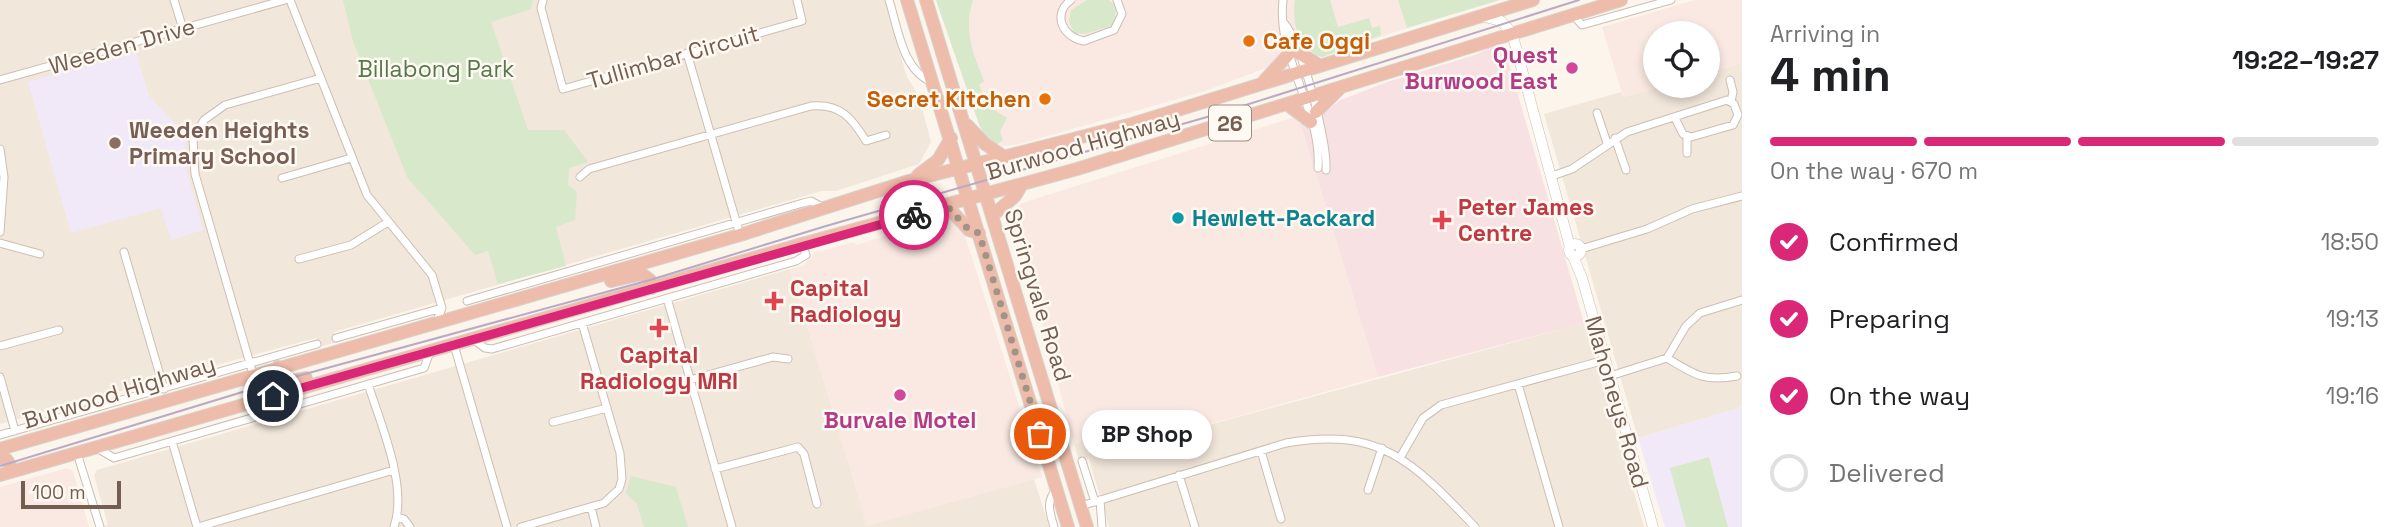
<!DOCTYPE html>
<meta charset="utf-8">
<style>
body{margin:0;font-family:"Space Grotesk",sans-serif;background:#f6f6f6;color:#202124;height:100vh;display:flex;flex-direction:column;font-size:26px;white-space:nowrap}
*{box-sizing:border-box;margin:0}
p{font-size:23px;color:#757577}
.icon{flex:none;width:38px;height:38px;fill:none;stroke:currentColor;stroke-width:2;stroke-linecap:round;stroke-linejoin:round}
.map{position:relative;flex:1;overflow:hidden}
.drawer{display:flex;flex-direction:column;background:#fff;width:665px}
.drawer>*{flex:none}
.fabs{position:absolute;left:1643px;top:21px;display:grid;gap:14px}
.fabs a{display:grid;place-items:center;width:77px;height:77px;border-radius:50%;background:#fff;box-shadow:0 4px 10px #0003;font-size:35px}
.scale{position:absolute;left:21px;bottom:18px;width:100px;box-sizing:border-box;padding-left:7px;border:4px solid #745e51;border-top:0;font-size:19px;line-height:24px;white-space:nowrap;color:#745e51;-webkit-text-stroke:5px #fef9f3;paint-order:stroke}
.pin{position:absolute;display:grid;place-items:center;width:60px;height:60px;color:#fff;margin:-30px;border:4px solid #fff;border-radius:50%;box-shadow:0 2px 7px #0007}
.courier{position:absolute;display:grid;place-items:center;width:70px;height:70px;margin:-35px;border:5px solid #db2777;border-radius:50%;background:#fff;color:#222;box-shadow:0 2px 9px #0007}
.bubble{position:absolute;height:49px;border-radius:24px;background:#fff;box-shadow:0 4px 10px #0003;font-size:23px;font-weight:700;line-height:49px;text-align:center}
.summary em{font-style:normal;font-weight:700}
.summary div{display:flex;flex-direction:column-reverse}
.summary{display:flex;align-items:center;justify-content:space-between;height:119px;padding:0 28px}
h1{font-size:46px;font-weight:700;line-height:52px}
.bar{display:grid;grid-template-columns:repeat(4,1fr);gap:10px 7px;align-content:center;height:84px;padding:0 28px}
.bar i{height:9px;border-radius:5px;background:#e0e0e0}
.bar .selected{background:#db2777}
.bar p{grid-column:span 4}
ol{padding:0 28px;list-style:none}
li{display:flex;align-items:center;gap:21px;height:77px}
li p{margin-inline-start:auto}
li .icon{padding:7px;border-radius:50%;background:#db2777;color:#fff;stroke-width:4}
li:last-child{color:#757577}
li i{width:38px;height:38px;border:4px solid #e0e0e0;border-radius:50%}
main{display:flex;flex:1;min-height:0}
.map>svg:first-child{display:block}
.residential{fill:#f2e7db}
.commercial{fill:#fae9e2}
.education{fill:#f2e9f8}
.medical{fill:#f8e1e3}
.green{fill:#d7e8cb}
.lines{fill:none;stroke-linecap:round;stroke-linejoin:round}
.street-casing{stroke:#ccbeb3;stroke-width:9}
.secondary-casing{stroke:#cfbeb1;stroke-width:11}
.highway-casing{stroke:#d8d2ce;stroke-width:14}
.street{stroke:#fff;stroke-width:7}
.secondary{stroke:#fff;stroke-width:10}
.highway{stroke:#eebcaa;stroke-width:12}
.tram{stroke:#b9aac5;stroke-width:2}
.done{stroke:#a39387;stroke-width:7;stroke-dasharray:0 12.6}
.route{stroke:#db2777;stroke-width:9}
.food-dot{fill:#e8710a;stroke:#fef9f3;stroke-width:2.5}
.hotel-dot{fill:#d1479c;stroke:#fef9f3;stroke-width:2.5}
.education-dot{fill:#8d6e63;stroke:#fef9f3;stroke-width:2.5}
.culture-dot{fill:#0f9aa8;stroke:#fef9f3;stroke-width:2.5}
.health-dot{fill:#e0444e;stroke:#fef9f3;stroke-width:2.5}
.labels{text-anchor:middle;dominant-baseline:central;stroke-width:5;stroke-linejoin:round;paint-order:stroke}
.shield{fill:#fef9f3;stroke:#9d8c82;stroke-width:2}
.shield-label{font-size:21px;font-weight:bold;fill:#745e51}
.food-label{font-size:23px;font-weight:bold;fill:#c56008;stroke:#fef9f3;text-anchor:start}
.street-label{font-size:23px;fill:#745e51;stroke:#fef9f3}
.hotel-label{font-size:23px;font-weight:bold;fill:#b23c85;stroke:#fef9f3;text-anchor:end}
.park-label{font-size:23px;fill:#57784a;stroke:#fef9f3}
.education-label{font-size:23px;font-weight:bold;fill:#785e54;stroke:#fef9f3;text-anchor:start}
.health-label{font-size:23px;font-weight:bold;fill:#be3a42;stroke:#fef9f3;text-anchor:start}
.culture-label{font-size:23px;font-weight:bold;fill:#0d838f;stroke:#fef9f3;text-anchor:start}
</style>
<main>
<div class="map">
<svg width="1742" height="527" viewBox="0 0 1742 527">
<rect width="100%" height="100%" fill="#fbf5ec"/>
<!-- residential -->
<path class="residential" d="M0,0H884L907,77L919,96L931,142L919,164L836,191H822L334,332L337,342L319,347L316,338L0,424Z
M1742,63V407L1638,438L1544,114L1621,92L1623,97L1664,86H1708V73Z
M790,269L867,525L1034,479L1049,527H102L108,525L94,476L97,470Z
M1584,323L1644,527H1109L1089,459L1079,461L1074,444L1111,433L1117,450Z"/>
<!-- commercial -->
<path class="commercial" d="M936,0H1398L1407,28L1321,57L1309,51L1300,41L1281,48L1280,59L1274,65L1205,91L1020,144L1003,146L993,143L981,130Z
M1695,0H1742V63L1708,73V33H1656V86H1664L1623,97L1602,27Z
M1298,116L1378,377L1117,450L1111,433L1074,444L1014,214L1022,203Z
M947,216L964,233L1042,477L867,526L790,269L803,266L814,253L854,242L857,245Z
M67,468L73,471L89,527H0V487Z"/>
<!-- education -->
<path class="education" d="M136,52L149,96L187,136L184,160L203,230L171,240L161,208L71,233L28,82Z
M1742,407V527H1665L1638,438Z"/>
<!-- medical -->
<path class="medical" d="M1494,46L1505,50L1584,323L1378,377L1298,116L1323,108L1327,110L1341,100L1387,82L1475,55Z"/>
<!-- green -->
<path class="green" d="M343,0H533L531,9L491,22L528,130H564L588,162L569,168L568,185L577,192L575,220L556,227L566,266L498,284L488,251L475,255L407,177L353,41Z
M936,0H973C963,30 973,53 984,81L979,85L988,106L1007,118L1000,131L1003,140L996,145L984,134L979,124Z
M1087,0H1109L1116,7L1114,25L1085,34L1074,33L1069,21L1071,10Z
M1295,0H1330L1338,27L1369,18L1372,28L1380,26L1381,35L1323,57C1299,55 1291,21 1295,0Z
M1398,0H1500L1407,28Z
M1709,457L1728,527H1686L1670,468Z
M631,476L676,487L688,527H644L637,504L626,493Z"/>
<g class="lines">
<defs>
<path id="street" d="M174,0L183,29
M290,0L367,195L432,275L442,308L436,323
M543,0L541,8L563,89L802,21L797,0
M889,0C898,28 902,70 932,82
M1071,0C1052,14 1062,37 1084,41L1114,30L1122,14L1117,0
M1283,0C1276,58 1322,110 1318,168
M1573,15L1582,25L1671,0
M1284,23C1302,44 1328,142 1326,170
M687,53L740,235
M0,80L285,0
M1730,80L1733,92L1731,101
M1597,113L1607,143
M1687,136V153
M1615,138L1626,170
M0,149L4,177L0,232
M1552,176L1572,169L1627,132L1727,100L1734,104L1738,115L1733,125L1691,137L1683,134L1675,118
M580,177L589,169L811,106C840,103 852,118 866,141L886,135
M282,178L351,158
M0,243L40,254
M1581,249L1647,229L1692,209L1742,196
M124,252L164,389
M299,259L351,245L388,222
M667,298L732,527
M467,301L803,203L811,201L824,208
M336,338L442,308
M474,340L485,348L492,349L796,261L806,255L802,244
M454,345L507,527
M0,346L59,330
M1667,358C1695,375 1704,382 1737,376
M253,374L195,174L193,139L204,120L225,105L321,78
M1610,376L1667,358L1686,326L1700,313L1742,300
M0,377L15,431
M690,380L773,357L788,359
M368,384C381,425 408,486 394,527
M1518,384L1559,527
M553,422L607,408
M0,435L317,344
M172,441L197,527
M97,448L114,458L424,368L430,352
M1261,451L1281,519
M77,453L100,527
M1401,456L1423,418L1441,405L1605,360
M1082,461L1095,502
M715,469L798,447L804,454L817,504
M1179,475L1195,527
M1368,490L1382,448
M1100,500L1102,527
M1081,506L1286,443C1381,426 1414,463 1475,527
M591,507L596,527
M397,517L404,519L410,527
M198,527L394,470
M521,527L604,503L619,489L622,479L620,453L582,323
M1054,527C1050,513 1045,501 1057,489"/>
<path id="secondary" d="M1480,16L1501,21L1512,33L1570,247
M1569 250a6 6 0 1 1 12 0a6 6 0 1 1-12 0Z
M1573,256L1582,278L1653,527"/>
<path id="highway" d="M907,0L1068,527
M926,0L1087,527
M1297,52L1319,65
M1264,81L1289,54
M1288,105L1311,122
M1316,112L1341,87
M967,125L985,144L1003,156
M918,175L938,160L951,138
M947,206L969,230L979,233
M992,216L1015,196L1021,186
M611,281L642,274L650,280L652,288
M278,367L286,382L306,378
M0,449L740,235L909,181L1132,124L1533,0
M0,458L7,460L13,471
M0,475L802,244L1077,169L1621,0"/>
</defs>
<!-- street casing -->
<use href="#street" class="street-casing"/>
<!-- secondary casing -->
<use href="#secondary" class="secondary-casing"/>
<!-- highway casing -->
<use href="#highway" class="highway-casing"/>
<!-- street -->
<use href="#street" class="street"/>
<!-- secondary -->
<use href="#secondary" class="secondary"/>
<!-- highway -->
<use href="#highway" class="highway"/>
<!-- tram -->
<path class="tram" d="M0,466L272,383L650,280L826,226L1214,115L1579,0"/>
</g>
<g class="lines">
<!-- done -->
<path class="done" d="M914,215L947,206L969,230L979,233L1040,434"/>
<!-- route -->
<path class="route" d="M273,396L914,215"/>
</g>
<!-- markers -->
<g class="food-dot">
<circle cx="1249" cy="41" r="7"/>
<circle cx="1045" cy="99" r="7"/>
</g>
<g class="hotel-dot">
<circle cx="1572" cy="68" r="7"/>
<circle cx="900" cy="395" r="7"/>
</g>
<circle class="education-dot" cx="115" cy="143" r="7"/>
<circle class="culture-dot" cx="1178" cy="218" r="7"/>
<g class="health-dot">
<path d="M1438.5 209.5h7v7h7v7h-7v7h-7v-7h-7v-7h7z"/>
<path d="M770.5 290.5h7v7h7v7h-7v7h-7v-7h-7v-7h7z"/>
<path d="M655.5 317.5h7v7h7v7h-7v7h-7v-7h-7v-7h7z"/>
</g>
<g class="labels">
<!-- shield labels -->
<rect class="shield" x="1209" y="105.5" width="42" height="35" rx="5"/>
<g class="shield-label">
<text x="1230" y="123">26</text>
</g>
<!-- food labels -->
<g class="food-label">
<text x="1263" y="41">Cafe Oggi</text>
<text x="1031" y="99" text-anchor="end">Secret Kitchen</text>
</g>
<!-- street labels -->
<g class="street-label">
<text transform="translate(122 46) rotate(-16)">Weeden Drive</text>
<text transform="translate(673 57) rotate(-16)">Tullimbar Circuit</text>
<text transform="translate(1083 145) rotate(-16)">Burwood Highway</text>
<text transform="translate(1038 295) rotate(73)">Springvale Road</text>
<text transform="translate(119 392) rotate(-17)">Burwood Highway</text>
<text transform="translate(1617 402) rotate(74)">Mahoneys Road</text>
</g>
<!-- hotel labels -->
<g class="hotel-label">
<text x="1558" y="55">Quest<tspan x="1558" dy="26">Burwood East</tspan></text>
<text x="900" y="420" text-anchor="middle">Burvale Motel</text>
</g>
<!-- park labels -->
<g class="park-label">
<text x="436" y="69">Billabong Park</text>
</g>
<!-- education labels -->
<g class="education-label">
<text x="129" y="130">Weeden Heights<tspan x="129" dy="26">Primary School</tspan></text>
</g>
<!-- health labels -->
<g class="health-label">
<text x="1458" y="207">Peter James<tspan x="1458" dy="26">Centre</tspan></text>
<text x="790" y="288">Capital<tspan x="790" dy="26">Radiology</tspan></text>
<text x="659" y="355" text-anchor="middle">Capital<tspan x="659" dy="26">Radiology MRI</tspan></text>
</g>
<!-- culture labels -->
<g class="culture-label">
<text x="1192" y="218">Hewlett-Packard</text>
</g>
</g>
</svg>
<div class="fabs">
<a><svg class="icon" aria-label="locate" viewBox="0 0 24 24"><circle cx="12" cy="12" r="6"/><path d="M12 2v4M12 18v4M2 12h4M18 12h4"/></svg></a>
</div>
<div class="scale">100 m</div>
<div class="pin" style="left:1040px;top:434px;background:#ea580c"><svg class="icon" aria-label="bag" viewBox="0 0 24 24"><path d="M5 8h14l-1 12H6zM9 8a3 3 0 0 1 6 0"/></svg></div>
<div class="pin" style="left:273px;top:396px;background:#1f2937"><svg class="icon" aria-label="home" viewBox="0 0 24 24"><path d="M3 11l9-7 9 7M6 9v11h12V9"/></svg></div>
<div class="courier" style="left:914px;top:215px"><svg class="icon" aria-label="bike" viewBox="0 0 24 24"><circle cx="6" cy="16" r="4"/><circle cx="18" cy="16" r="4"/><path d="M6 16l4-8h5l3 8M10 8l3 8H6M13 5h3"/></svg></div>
<div class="bubble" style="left:1082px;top:410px;width:130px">BP Shop</div>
</div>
<section class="drawer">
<div class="summary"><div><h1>4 min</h1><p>Arriving in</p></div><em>19:22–19:27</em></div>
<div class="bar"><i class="selected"></i><i class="selected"></i><i class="selected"></i><i></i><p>On the way · 670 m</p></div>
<ol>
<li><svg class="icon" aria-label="check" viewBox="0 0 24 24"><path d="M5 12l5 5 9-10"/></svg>Confirmed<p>18:50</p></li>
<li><svg class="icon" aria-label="check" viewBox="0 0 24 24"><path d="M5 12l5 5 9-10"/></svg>Preparing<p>19:13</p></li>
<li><svg class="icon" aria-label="check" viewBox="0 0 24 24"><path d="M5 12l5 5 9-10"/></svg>On the way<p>19:16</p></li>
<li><i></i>Delivered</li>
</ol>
</section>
</main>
